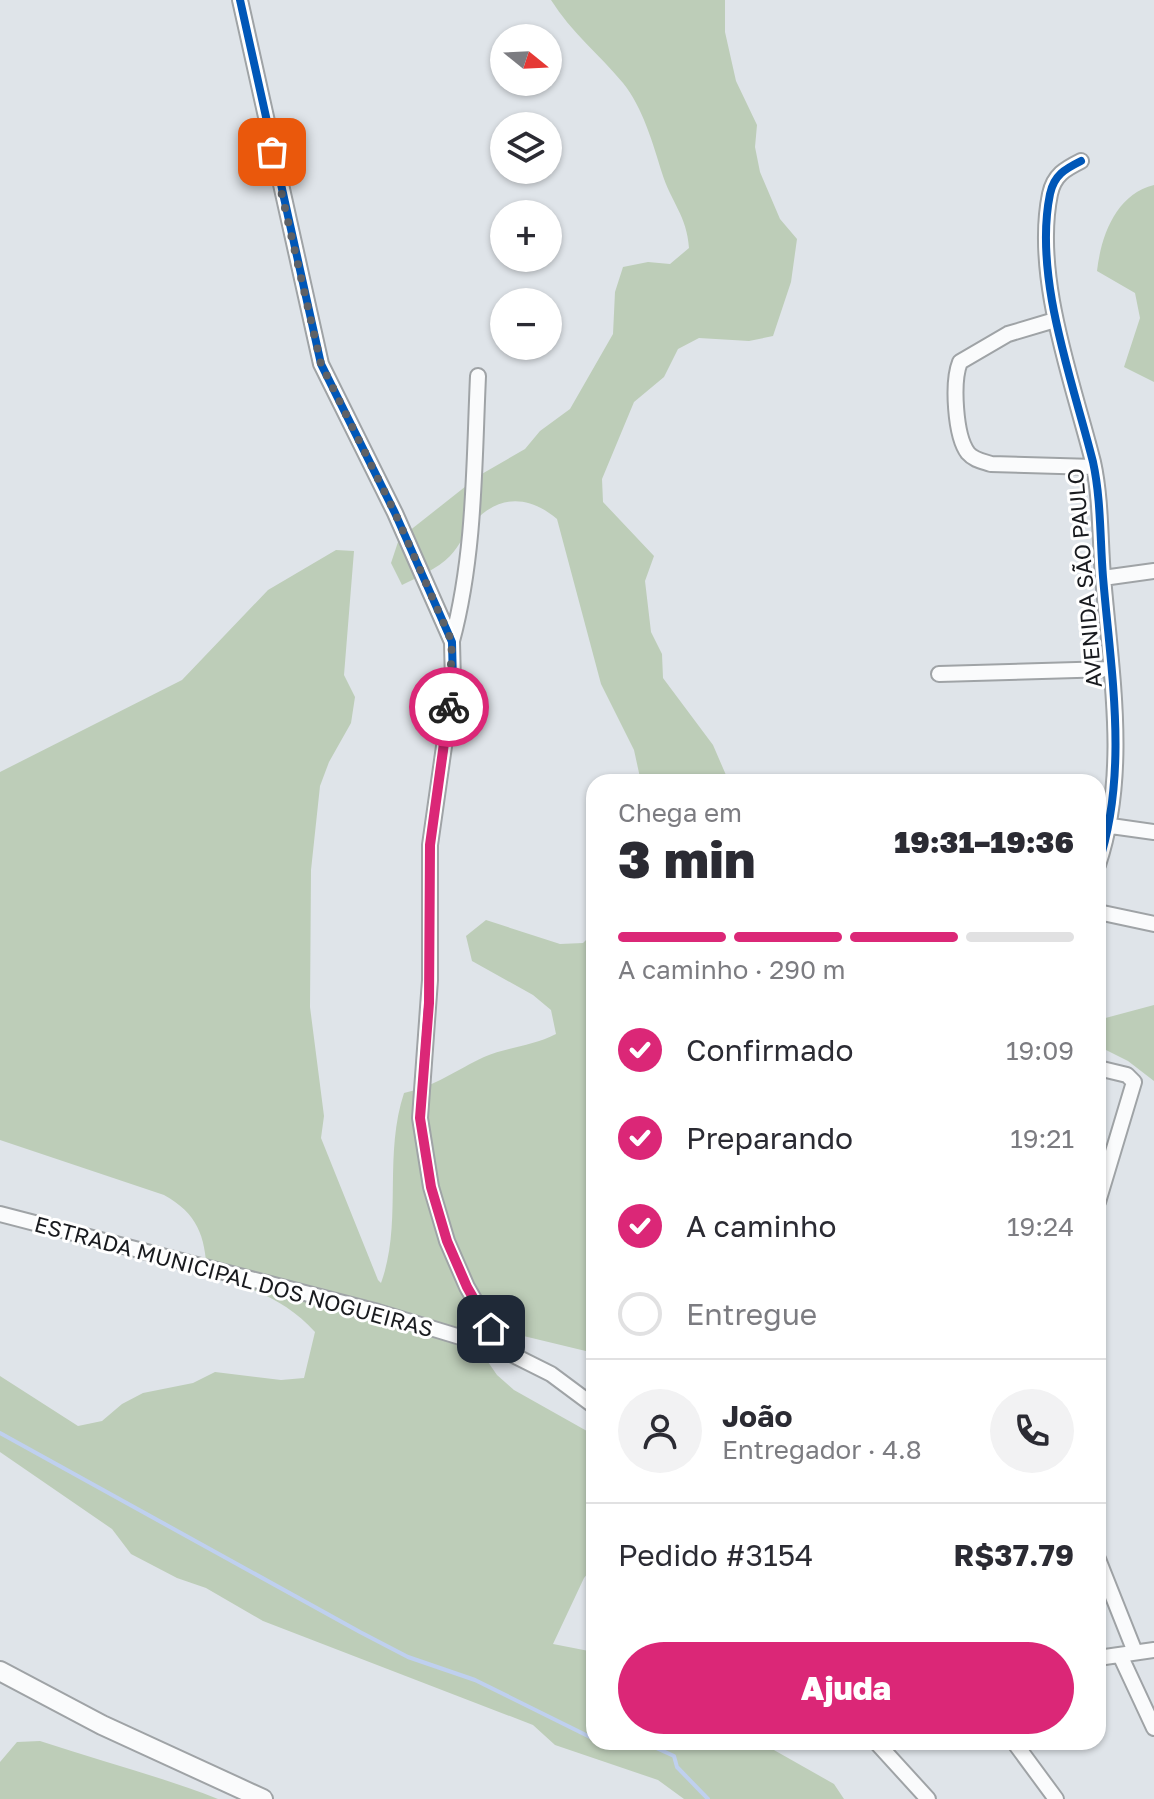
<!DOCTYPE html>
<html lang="pt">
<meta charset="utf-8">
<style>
body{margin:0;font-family:"Golos Text",sans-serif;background:#f2f2f3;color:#2b2b33;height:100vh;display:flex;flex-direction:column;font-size:30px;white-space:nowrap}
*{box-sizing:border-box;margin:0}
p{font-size:26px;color:#7c7c81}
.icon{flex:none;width:44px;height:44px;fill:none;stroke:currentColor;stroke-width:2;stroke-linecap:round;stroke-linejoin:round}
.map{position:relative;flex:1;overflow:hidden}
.details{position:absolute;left:586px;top:774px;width:520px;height:976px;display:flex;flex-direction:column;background:#fff;border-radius:24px;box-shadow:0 2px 6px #0004}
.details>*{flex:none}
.needle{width:52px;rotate:108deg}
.controls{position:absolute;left:490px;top:24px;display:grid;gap:16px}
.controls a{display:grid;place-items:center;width:72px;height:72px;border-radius:50%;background:#fff;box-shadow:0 2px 6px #0004;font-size:40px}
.pin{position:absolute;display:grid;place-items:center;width:68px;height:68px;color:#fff;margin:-34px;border-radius:16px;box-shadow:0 4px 12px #0006}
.courier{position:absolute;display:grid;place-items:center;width:80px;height:80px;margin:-40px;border:6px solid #db2777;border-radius:50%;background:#fff;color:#222;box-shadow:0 2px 10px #0007}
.headline em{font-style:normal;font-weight:800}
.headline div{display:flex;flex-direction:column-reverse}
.headline{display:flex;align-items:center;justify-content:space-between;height:136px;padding:0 32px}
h1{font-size:52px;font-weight:800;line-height:60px}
.bar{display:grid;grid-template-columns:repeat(4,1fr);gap:12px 8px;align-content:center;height:96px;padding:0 32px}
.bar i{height:10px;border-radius:6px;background:#e1e1e2}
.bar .on{background:#db2777}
.bar p{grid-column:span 4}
.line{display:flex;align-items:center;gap:20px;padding:0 32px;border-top:2px solid #e1e1e2}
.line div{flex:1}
.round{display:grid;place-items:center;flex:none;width:84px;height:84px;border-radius:42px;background:#f2f2f3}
ol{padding:0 32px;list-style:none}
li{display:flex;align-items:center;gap:24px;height:88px}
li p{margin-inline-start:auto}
li .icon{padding:8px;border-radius:50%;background:#db2777;color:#fff;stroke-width:4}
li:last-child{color:#7c7c81}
li i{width:44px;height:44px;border:4px solid #e1e1e2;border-radius:50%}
.button{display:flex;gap:16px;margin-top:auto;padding:16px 32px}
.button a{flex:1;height:92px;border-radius:48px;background:#db2777;color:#fff;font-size:32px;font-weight:800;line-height:92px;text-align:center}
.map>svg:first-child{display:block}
.forest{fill:#bdcdb8}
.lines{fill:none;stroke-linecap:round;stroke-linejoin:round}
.stream{stroke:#bfd0ef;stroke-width:4}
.minor-casing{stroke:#9fa3a6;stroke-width:18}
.major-casing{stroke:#9fa3a6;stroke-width:22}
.minor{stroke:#fafbfc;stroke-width:14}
.major{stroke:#fafbfc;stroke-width:18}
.cycleway-casing{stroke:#fff;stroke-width:13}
.cycleway{stroke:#0057b8;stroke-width:8}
.done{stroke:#5e6166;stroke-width:8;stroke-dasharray:0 14.4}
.route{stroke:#db2777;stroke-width:10}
.labels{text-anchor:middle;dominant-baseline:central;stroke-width:6;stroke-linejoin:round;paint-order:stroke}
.street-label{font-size:22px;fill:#191b1f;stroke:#fff}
</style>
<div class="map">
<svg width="1154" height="1799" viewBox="0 0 1154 1799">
<rect width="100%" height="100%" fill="#dfe4e9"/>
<!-- forest -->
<path class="forest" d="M551,0H725V32L736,81L757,125L755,147L760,172L780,219L797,239L791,282L773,336L749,341L699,338L678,349L664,377L634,402L602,479L603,502L654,556L645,581L651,632L662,654L663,678L713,745L729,782H641L634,750L601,684L557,519C530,496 500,494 475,521C465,531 460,546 450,556C437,569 418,577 402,585L391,563L399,539L480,475L525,449L540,431L570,409L613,334L615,292L623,267L648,262L670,264L689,248C687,216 671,202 662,173C653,144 643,108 623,83C599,54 571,32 551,0Z
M1154,185V382L1124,367L1140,318L1135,293L1097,271C1101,236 1116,194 1154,185Z
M336,550L354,551L344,675L355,697L351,723L329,762L320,786L311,870L310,1007L324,1116L321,1138L378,1280L381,1283C403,1223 383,1157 404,1093C436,1086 456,1070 484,1057C507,1047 533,1046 556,1034L551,1010L533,995L472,961L466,936L486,920L560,944L583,943L594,932V1353L494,1329L479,1349L497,1375L514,1390L594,1435V1566L584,1578L553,1644L594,1652V1742H760L834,1784L844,1799H684L658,1780L555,1745L533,1725L263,1621L206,1588L177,1578L131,1554L112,1529L0,1452V1376L78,1426L102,1421L122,1404L143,1393L193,1383L215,1372L281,1380L304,1378L315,1332C286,1299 248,1287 207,1273C205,1236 198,1214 164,1195L0,1140V772L182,680L268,590Z
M1154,1005V1081L1128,1061L1098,1046V1020Z
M40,1741C100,1761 160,1776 218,1799H0V1762L17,1742Z"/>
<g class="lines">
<!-- stream -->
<path class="stream" d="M0,1433L360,1632L408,1657L475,1680L594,1739
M599,1742H615
M643,1742L674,1756L677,1767L708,1799"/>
<defs>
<path id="minor" d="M240,0L321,364L395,513L452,642L453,683L430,845V980L420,1118L431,1187L447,1241L467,1287L503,1350
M1081,161C1065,169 1054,175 1050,194C1033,277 1073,382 1093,462C1101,498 1100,540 1103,577C1111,673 1129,772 1098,865
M1055,320L1008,334L960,362C952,382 955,436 968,453C974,460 982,461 991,464L1094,467
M1103,578L1154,571
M452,641C475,555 474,465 478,376
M939,674L1111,669
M1111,826L1154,832
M1098,912L1154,924
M1098,1068L1127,1075L1134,1082L1098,1202
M0,1214L378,1312L503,1350L551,1374L594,1406
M1098,1559L1135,1652
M1120,1655L1154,1728
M1098,1658L1154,1650
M876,1742L928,1799
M1014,1742L1056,1799"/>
<path id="major" d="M0,1671L102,1725L263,1799"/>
</defs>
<!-- minor casing -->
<use href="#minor" class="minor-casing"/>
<!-- major casing -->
<use href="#major" class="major-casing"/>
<!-- minor -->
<use href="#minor" class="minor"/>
<!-- major -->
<use href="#major" class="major"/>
<defs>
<path id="cycleway" d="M240,0L321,364L395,513L452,642L453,683L430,845V980L420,1118L431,1187L447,1241L467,1287L503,1350
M1081,161C1065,169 1054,175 1050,194C1033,277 1073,382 1093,462C1101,498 1100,540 1103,577C1111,673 1129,772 1098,865"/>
</defs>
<!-- cycleway casing -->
<use href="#cycleway" class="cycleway-casing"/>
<!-- cycleway -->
<use href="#cycleway" class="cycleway"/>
</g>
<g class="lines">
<!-- done -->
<path class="done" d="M272,152L321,364L395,513L452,642L449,707"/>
<!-- route -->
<path class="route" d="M449,707L430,845L429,1003L420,1118L431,1187L447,1241L467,1287L491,1329"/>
</g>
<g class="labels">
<!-- street labels -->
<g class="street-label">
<text transform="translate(1084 578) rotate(-95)">AVENIDA SÃO PAULO</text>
<text transform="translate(234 1276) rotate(15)">ESTRADA MUNICIPAL DOS NOGUEIRAS</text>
</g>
</g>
</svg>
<div class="controls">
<a><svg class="needle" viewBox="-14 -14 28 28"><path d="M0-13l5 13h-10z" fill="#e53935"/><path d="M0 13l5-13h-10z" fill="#7c7c81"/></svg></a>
<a><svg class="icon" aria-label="layers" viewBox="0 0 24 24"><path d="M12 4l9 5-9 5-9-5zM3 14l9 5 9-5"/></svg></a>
<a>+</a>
<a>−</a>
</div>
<div class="pin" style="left:272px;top:152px;background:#ea580c"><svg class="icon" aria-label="bag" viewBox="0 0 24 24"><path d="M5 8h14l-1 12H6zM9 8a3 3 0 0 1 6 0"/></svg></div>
<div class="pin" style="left:491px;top:1329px;background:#1f2937"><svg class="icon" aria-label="home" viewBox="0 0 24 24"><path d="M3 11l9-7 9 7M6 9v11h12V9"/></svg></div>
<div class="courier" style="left:449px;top:707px"><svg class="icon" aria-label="bike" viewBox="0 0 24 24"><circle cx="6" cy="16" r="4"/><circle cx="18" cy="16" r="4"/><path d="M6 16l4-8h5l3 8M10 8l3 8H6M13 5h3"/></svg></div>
<section class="details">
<div class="headline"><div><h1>3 min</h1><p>Chega em</p></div><em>19:31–19:36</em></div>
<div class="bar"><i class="on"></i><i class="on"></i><i class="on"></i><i></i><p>A caminho · 290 m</p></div>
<ol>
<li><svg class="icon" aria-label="check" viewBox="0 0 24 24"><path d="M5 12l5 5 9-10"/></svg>Confirmado<p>19:09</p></li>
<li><svg class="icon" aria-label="check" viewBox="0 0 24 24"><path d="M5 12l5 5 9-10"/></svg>Preparando<p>19:21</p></li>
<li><svg class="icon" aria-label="check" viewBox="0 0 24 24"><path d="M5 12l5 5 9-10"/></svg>A caminho<p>19:24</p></li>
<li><i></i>Entregue</li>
</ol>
<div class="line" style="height:144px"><a class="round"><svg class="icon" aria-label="person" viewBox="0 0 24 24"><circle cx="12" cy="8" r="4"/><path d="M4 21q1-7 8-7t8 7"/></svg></a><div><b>João</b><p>Entregador · 4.8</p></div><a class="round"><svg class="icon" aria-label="phone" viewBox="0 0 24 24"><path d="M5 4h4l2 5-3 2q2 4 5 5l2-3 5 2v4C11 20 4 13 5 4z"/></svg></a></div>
<div class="line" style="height:104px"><div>Pedido #3154</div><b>R$37.79</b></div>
<div class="button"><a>Ajuda</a></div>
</section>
</div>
